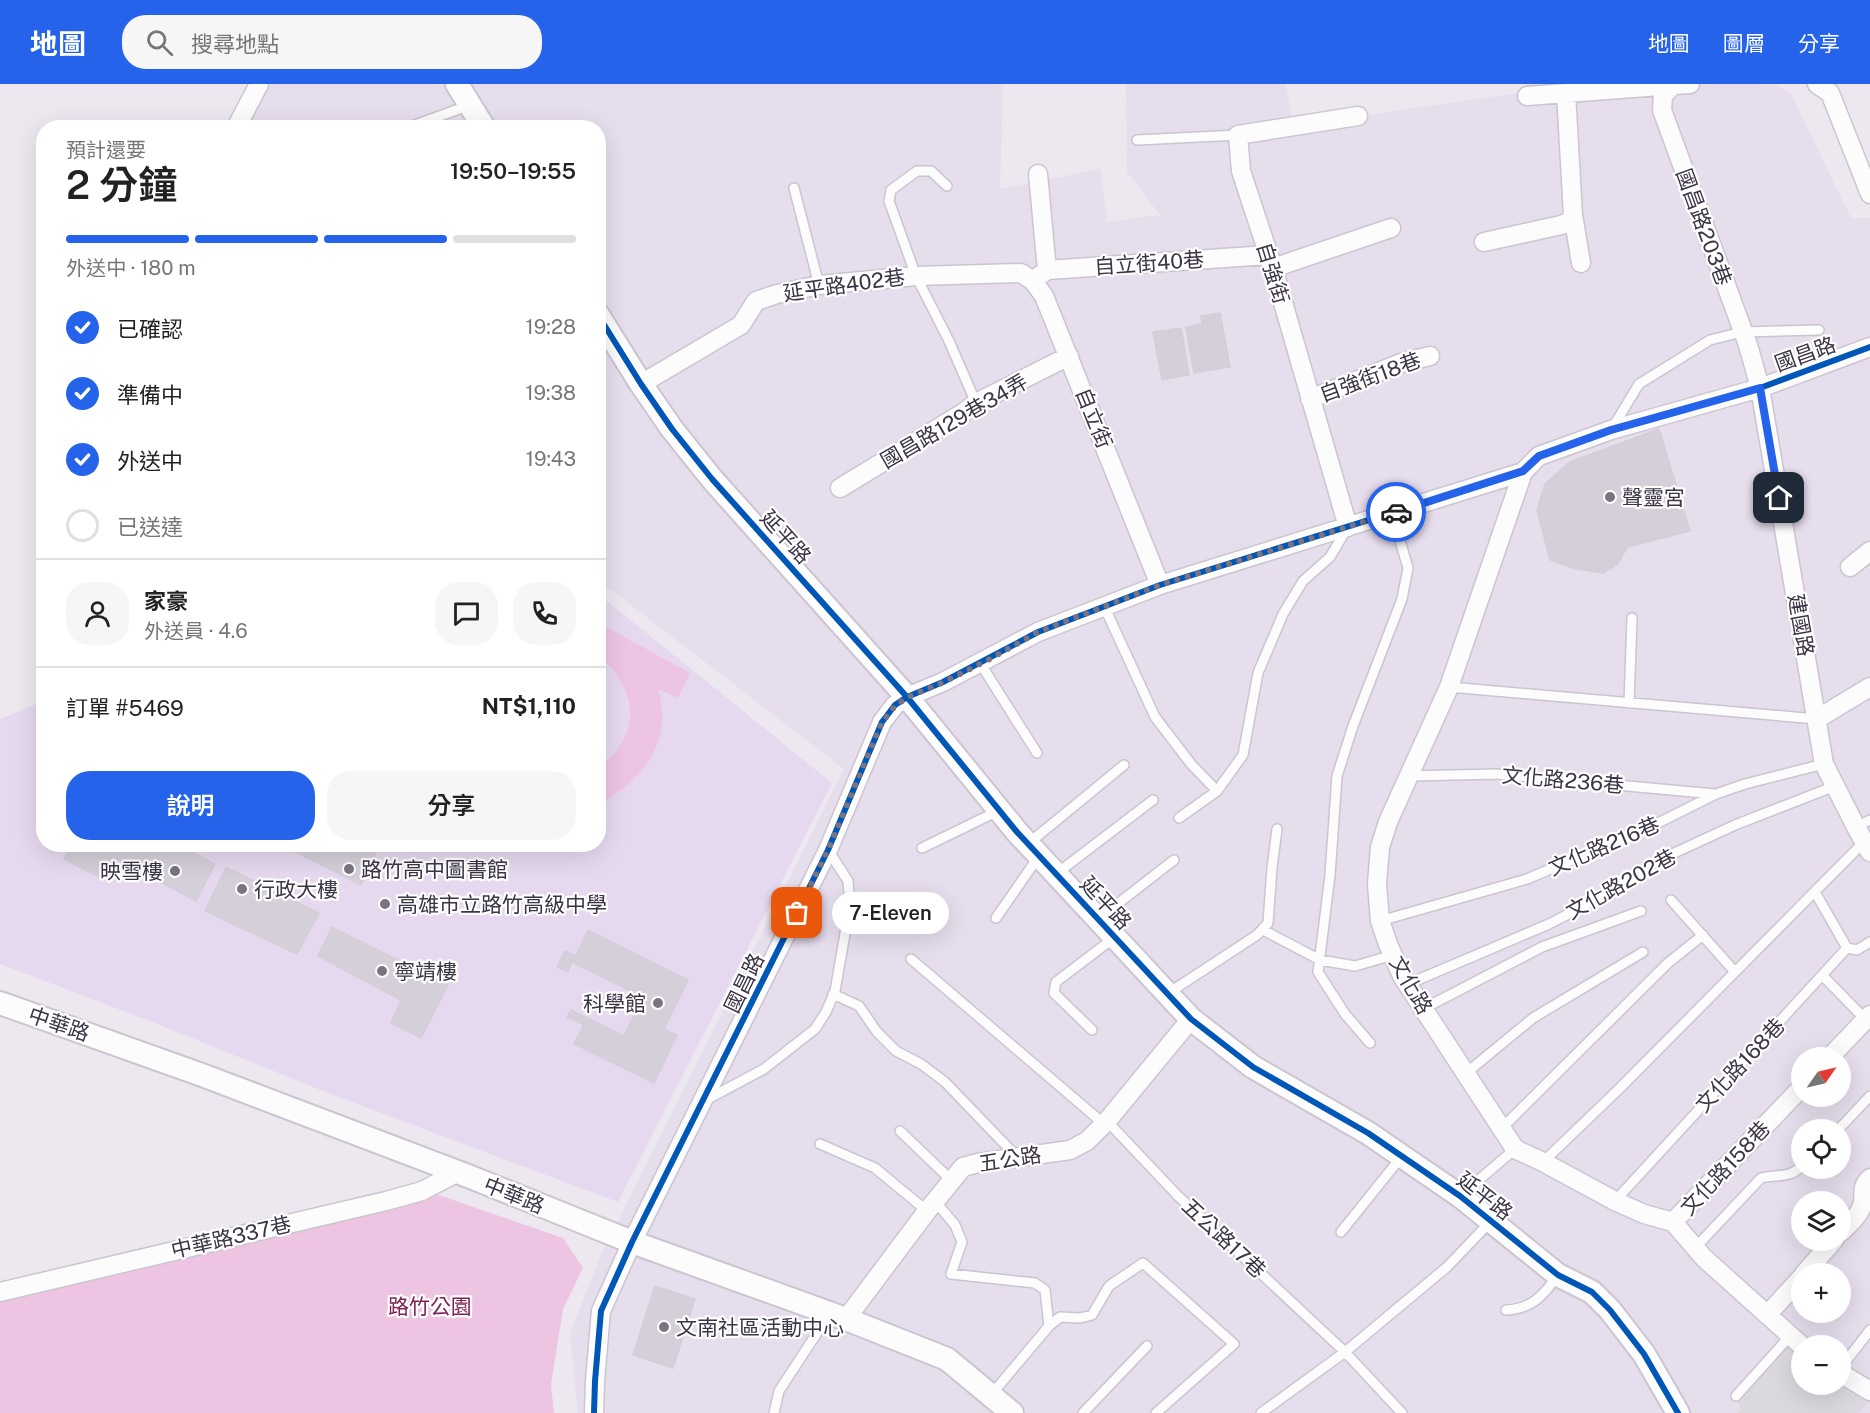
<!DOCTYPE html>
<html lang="zh-TW">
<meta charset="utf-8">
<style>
body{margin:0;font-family:"Public Sans","Noto Sans TC",sans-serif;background:#f6f6f6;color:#222;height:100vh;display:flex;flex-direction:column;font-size:22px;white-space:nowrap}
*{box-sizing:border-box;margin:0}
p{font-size:20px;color:#767676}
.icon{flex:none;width:33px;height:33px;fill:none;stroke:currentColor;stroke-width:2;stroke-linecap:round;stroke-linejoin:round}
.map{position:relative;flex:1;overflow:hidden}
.panel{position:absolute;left:36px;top:36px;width:570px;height:732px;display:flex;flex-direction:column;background:#fff;border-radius:24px;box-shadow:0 6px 24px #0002}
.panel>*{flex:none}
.needle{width:39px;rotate:56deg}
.buttons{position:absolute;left:1791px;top:963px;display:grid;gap:12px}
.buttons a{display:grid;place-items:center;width:60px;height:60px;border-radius:50%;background:#fff;box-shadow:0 6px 24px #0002;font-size:30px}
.pin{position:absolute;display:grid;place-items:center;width:51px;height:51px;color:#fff;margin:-26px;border-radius:12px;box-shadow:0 3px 9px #0006}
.courier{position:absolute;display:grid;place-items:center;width:60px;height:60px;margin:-30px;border:4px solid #2563eb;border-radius:50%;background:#fff;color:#222;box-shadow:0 2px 8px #0007}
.bubble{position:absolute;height:42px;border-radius:21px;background:#fff;box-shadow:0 6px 24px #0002;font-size:20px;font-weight:600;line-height:42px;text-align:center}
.headline em{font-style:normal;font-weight:600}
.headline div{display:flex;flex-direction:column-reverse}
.headline{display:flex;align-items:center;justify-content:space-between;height:102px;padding:0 30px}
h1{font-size:39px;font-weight:600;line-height:45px}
.bar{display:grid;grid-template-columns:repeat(4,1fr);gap:9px 6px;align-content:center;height:72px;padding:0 30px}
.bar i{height:8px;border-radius:4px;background:#e0e0e0}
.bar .selected{background:#2563eb}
.bar p{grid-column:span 4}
.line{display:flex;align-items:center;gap:15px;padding:0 30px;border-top:2px solid #e0e0e0}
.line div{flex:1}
.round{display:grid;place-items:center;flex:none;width:63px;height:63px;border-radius:24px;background:#f6f6f6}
ol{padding:0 30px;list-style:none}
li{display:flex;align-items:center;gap:18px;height:66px}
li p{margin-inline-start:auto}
li .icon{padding:6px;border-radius:50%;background:#2563eb;color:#fff;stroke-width:4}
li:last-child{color:#767676}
li i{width:33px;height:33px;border:3px solid #e0e0e0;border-radius:50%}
.action{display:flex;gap:12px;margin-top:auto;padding:12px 30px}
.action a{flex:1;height:69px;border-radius:24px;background:#2563eb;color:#fff;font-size:24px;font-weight:600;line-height:69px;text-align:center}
.action a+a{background:#f6f6f6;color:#222}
header{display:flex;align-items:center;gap:36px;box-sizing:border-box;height:84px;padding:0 30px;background:#2563eb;color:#fff}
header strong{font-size:28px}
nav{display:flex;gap:33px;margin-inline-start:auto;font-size:21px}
.search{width:420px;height:54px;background:#f6f6f6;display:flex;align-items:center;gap:15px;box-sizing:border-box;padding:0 21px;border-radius:24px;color:#767676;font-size:22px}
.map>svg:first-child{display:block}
.residential{fill:#e6dded;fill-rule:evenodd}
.education{fill:#e6d9ef}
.green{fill:#edc5e3}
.parking{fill:#dcd8e0}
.building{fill:#d4cfd8;stroke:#d3ced9;stroke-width:1.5}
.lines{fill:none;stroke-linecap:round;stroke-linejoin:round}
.service-casing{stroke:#cbc5cf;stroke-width:12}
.minor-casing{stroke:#cbc5cf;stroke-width:21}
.tertiary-casing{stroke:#cbc5cf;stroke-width:26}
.service{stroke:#fcfcfd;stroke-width:9}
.minor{stroke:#fcfcfd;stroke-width:18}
.tertiary{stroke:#fcfcfd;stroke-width:22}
.cycleway-casing{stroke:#fff;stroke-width:10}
.cycleway{stroke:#0057b8;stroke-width:6}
.done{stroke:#7a7382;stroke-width:6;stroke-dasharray:0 10.8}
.route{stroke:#2563eb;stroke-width:8}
.poi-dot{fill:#7a7382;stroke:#fff;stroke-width:2}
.labels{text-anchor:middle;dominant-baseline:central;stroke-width:4.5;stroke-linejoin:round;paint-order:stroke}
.street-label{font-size:21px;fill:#3c3447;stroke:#fff}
.poi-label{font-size:21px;fill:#3c3447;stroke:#fff;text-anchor:start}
.park-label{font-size:21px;fill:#802054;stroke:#fff}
</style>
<header>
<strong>地圖</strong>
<div class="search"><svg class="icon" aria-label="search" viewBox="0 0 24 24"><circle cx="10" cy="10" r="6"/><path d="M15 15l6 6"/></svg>搜尋地點</div>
<nav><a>地圖</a><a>圖層</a><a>分享</a></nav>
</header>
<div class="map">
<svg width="1870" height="1329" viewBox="0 0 1870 1329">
<rect width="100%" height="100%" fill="#ede8f0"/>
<!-- residential -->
<path class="residential" d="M260,0H1003L1000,105L1100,85L1107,138L1160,131L1127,88L1126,0H1286L1293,42L1524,8L1526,0H1774L1790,8L1851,134H1870V1329H578L570,1250L600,1173L844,685L614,508L599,498L598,44H238ZM1802,974H1840V1012H1802ZM1802,1046H1840V1084H1802ZM1802,1118H1840V1156H1802ZM1802,1190H1840V1228H1802ZM1802,1262H1840V1300H1802Z"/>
<!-- education -->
<path class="education" d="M599,513L612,521L832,699L618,1118L328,1009L142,934L0,880V635L43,617L44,760H598Z"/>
<!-- green -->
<path class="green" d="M599,539L690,589L678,614L658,605C661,612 661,620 662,628C665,671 633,701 599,721V684C629,661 641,627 618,593C613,586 607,577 599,573Z
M436,1110L563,1154L583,1184L563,1225L551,1301L554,1329H0V1215Z"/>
<!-- parking -->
<path class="parking" d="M1787,1253L1801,1263L1802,1300H1840L1841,1288L1870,1306V1316L1859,1329H1737L1741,1326L1736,1312Z"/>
<!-- building -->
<path class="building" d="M1220,229L1230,283L1194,289L1186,243L1202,240L1201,232Z
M1181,244L1189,291L1162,296L1153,248Z
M1659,345L1690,447L1627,463L1618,480L1603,489L1576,485L1550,476L1537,426L1545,400L1570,378Z
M72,760H177L215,780L196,817L112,772L99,793L64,775Z
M280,760H357L376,770L361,801Z
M226,783L319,829L297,870L205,827Z
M332,843L448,901L421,954L391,939L401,916L318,872Z
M588,846L688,896L664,945L677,951L654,999L574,960L584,941L567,933L571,926L624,952L643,913L572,878L568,888L557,883L565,867L576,872Z
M655,1202L695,1215L673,1284L633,1271Z"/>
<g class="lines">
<defs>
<path id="service" d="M412,44L415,41L470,21
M1137,56L1238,51
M947,102L931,87H917L891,106L889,117L916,192L949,257L976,319
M794,104L819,201
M1613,343L1639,300L1710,256L1742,248L1819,246
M1104,522L1155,633L1191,680L1217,707
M980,579L1037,669
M1449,603L1817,635
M1629,619L1632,534
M1409,692L1496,690L1715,710
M1179,734L1217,707L1243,671L1258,589L1283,530L1303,497L1330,473L1348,443
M1856,743L1870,736
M1029,759L1124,681
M922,764L1000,726
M1056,790L1153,716
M1815,808L1847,864
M1671,816L1735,888
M996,834L1039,772
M1098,835L1174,776
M1380,837L1527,795L1660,738L1716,710L1745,700L1824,680
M1263,846L1320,876L1355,882L1393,871
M911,875L1104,1040
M1822,891L1865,935
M1408,900L1549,840L1609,809L1657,777L1735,741L1835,702
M833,910L859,922L877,948L896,967L921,980L945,998L1018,1074
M1167,910L1257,851L1268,839L1272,784L1277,745
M1423,925L1542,863L1641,827
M1092,946L1054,909L1056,898L1115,853
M1370,959L1345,930L1318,888L1330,791L1337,692L1353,642L1402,515L1408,484L1392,429
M1465,990L1533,934L1643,868
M706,1016L764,985L815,945L826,928L835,907L850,821L848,797L828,766
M1107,1037L1178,1112L1345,1268L1402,1329
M1501,1045L1668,879L1703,851
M1838,1046L1870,1012
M900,1047L951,1096
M820,1060L875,1084L927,1127
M1543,1078L1619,1005L1864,758
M1460,1112L1515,1065
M935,1117L955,1141L962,1158L951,1190L1035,1199L1045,1206L1049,1242
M1615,1117L1847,864L1857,866L1870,858
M1341,1148L1402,1072
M1695,1164L1761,1094C1777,1090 1789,1095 1802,1082
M1506,1226C1532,1225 1544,1211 1558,1191
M1840,1285L1870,1246
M991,1311L1049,1242L1060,1233L1080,1234L1092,1231L1109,1202L1143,1179L1234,1260L1156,1329
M1736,1312L1790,1252
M774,1329L779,1307L830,1229
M1083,1329L1147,1262
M1261,1329L1345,1268L1447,1183L1491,1137"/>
<path id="minor" d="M1690,0L1673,1L1663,12L1662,26L1748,261L1760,304L1824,680L1856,743L1870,768
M1817,0L1830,9L1870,110
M1566,9L1573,131L1581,179
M1527,12L1673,1
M236,44L259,0
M1038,90L1047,186
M1484,158L1561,141L1569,138L1573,131
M1273,184L1391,144
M1033,197L1047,186L1268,171
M641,300L741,241L756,217L777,210L819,201L916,192L1021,189L1033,197L1044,212L1160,501
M1310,315L1401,279L1430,272
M1523,388L1449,603L1388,738L1380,763L1377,800L1380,837L1388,860L1402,892L1515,1065L1543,1078L1615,1117L1644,1130L1673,1138L1704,1174L1802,1262
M840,404L963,329L976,319L1069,272
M1348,443L1273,184L1241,87L1238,51L1358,32
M1850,483L1870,467
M1817,635L1870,603
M1829,974L1870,931
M1673,1138L1802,1003
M1840,1149C1848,1141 1859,1132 1862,1122C1866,1110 1859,1105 1870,1094
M1804,1190L1834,1156
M0,1208L386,1117L422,1107L458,1088
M1767,1231L1802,1193
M846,1235L927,1127L963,1083L978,1079L1070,1066L1087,1057L1107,1037L1191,935
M1840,1289L1870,1307
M594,1329L595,1297L601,1227L632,1158L828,766L882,638L895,621L907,613L943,598L1038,548L1160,501L1523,388L1539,372L1611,346L1760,304L1870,263"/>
<path id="tertiary" d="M457,0L484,44
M598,231L641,300L672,345L712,395L907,613L1017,748L1191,935L1253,983L1368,1049L1460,1112L1558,1191L1592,1208L1610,1226L1644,1270L1678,1329
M0,919L202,991L468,1092L632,1158L846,1235L947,1275L1012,1329"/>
</defs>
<!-- service casing -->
<use href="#service" class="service-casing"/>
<!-- minor casing -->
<use href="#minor" class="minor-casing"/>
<!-- tertiary casing -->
<use href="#tertiary" class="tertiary-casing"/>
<!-- service -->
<use href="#service" class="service"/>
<!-- minor -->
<use href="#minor" class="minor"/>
<!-- tertiary -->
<use href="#tertiary" class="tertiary"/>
<defs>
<path id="cycleway" d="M598,231L641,300L672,345L712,395L907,613L1017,748L1191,935L1253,983L1368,1049L1460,1112L1558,1191L1592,1208L1610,1226L1644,1270L1678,1329
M594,1329L595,1297L601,1227L632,1158L828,766L882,638L895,621L907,613L943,598L1038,548L1160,501L1523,388L1539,372L1611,346L1760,304L1870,263"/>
</defs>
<!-- cycleway casing -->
<use href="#cycleway" class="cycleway-casing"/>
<!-- cycleway -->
<use href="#cycleway" class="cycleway"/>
</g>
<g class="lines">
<!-- done -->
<path class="done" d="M797,829L828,766L882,638L896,621L908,613L944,598L988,576L1038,548L1160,501L1396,428"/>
<!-- route -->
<path class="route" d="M1396,428L1523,387L1539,372L1611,346L1760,304L1779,414"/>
</g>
<!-- markers -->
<g class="poi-dot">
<circle cx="1610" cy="413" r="6"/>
<circle cx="349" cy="785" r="6"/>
<circle cx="175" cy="787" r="6"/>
<circle cx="242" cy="805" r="6"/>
<circle cx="385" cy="820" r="6"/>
<circle cx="382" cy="887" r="6"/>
<circle cx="658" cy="919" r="6"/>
<circle cx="664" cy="1243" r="6"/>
</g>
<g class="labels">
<!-- street labels -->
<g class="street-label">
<text transform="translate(1704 143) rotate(70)">國昌路203巷</text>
<text transform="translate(1149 179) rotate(-4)">自立街40巷</text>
<text transform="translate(1273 189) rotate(73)">自強街</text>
<text transform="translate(844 201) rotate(-8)">延平路402巷</text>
<text transform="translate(1805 270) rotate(-20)">國昌路</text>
<text transform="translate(1370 293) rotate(-20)">自強街18巷</text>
<text transform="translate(1094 334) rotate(68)">自立街</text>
<text transform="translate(954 337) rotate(-30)">國昌路129巷34弄</text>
<text transform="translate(786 453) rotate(48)">延平路</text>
<text transform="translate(1801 541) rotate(80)">建國路</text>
<text transform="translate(1563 696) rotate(5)">文化路236巷</text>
<text transform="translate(1604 762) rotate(-23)">文化路216巷</text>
<text transform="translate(1621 800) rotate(-29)">文化路202巷</text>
<text transform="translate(1106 819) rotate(47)">延平路</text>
<text transform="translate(744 899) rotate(-64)">國昌路</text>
<text transform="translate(1411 901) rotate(60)">文化路</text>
<text transform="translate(59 940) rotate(19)">中華路</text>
<text transform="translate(1740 981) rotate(-47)">文化路168巷</text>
<text transform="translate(1010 1075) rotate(-9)">五公路</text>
<text transform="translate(1725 1084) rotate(-47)">文化路158巷</text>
<text transform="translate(514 1111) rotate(22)">中華路</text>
<text transform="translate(1485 1112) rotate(38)">延平路</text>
<text transform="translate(231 1153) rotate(-13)">中華路337巷</text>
<text transform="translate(1224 1154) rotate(43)">五公路17巷</text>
</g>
<!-- poi labels -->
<g class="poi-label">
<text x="1622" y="413">聲靈宮</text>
<text x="361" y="785">路竹高中圖書館</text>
<text x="163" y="787" text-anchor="end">映雪樓</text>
<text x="254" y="805">行政大樓</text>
<text x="397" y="820">高雄市立路竹高級中學</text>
<text x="394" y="887">寧靖樓</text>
<text x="646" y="919" text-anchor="end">科學館</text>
<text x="676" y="1243">文南社區活動中心</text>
</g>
<!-- park labels -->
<g class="park-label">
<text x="430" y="1222">路竹公園</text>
</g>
</g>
</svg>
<div class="buttons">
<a><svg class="needle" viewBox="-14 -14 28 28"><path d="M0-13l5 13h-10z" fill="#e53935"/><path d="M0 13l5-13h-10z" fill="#767676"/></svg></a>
<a><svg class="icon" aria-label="locate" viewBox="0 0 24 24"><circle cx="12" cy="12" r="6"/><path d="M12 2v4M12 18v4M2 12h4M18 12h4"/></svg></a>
<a><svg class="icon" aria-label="layers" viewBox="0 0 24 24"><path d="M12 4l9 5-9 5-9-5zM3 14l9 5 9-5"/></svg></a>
<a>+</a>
<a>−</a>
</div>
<div class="pin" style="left:797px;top:829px;background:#ea580c"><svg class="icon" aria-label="bag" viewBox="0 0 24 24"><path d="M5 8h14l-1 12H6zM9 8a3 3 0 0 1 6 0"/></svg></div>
<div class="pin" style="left:1779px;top:414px;background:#1f2937"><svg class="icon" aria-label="home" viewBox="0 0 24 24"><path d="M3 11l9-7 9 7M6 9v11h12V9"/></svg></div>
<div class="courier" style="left:1396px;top:428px"><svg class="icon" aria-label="car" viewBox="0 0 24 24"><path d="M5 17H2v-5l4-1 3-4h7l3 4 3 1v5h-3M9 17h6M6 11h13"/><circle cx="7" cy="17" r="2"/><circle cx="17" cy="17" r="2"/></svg></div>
<div class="bubble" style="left:832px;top:808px;width:117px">7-Eleven</div>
<section class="panel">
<div class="headline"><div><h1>2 分鐘</h1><p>預計還要</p></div><em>19:50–19:55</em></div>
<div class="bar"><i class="selected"></i><i class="selected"></i><i class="selected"></i><i></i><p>外送中 · 180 m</p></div>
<ol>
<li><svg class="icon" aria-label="check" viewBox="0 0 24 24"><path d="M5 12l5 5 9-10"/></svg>已確認<p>19:28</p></li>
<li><svg class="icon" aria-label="check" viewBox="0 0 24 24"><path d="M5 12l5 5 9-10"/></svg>準備中<p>19:38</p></li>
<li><svg class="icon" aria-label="check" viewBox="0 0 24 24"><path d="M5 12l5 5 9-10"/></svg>外送中<p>19:43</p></li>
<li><i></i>已送達</li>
</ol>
<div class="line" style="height:108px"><a class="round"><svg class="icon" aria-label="person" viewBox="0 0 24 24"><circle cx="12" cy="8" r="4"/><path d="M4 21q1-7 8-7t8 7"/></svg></a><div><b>家豪</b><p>外送員 · 4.6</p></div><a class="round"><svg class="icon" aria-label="chat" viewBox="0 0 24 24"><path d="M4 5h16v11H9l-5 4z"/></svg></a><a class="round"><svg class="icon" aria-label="phone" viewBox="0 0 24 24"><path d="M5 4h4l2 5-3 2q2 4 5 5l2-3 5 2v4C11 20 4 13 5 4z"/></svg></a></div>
<div class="line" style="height:78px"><div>訂單 #5469</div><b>NT$1,110</b></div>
<div class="action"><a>說明</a><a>分享</a></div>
</section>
</div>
